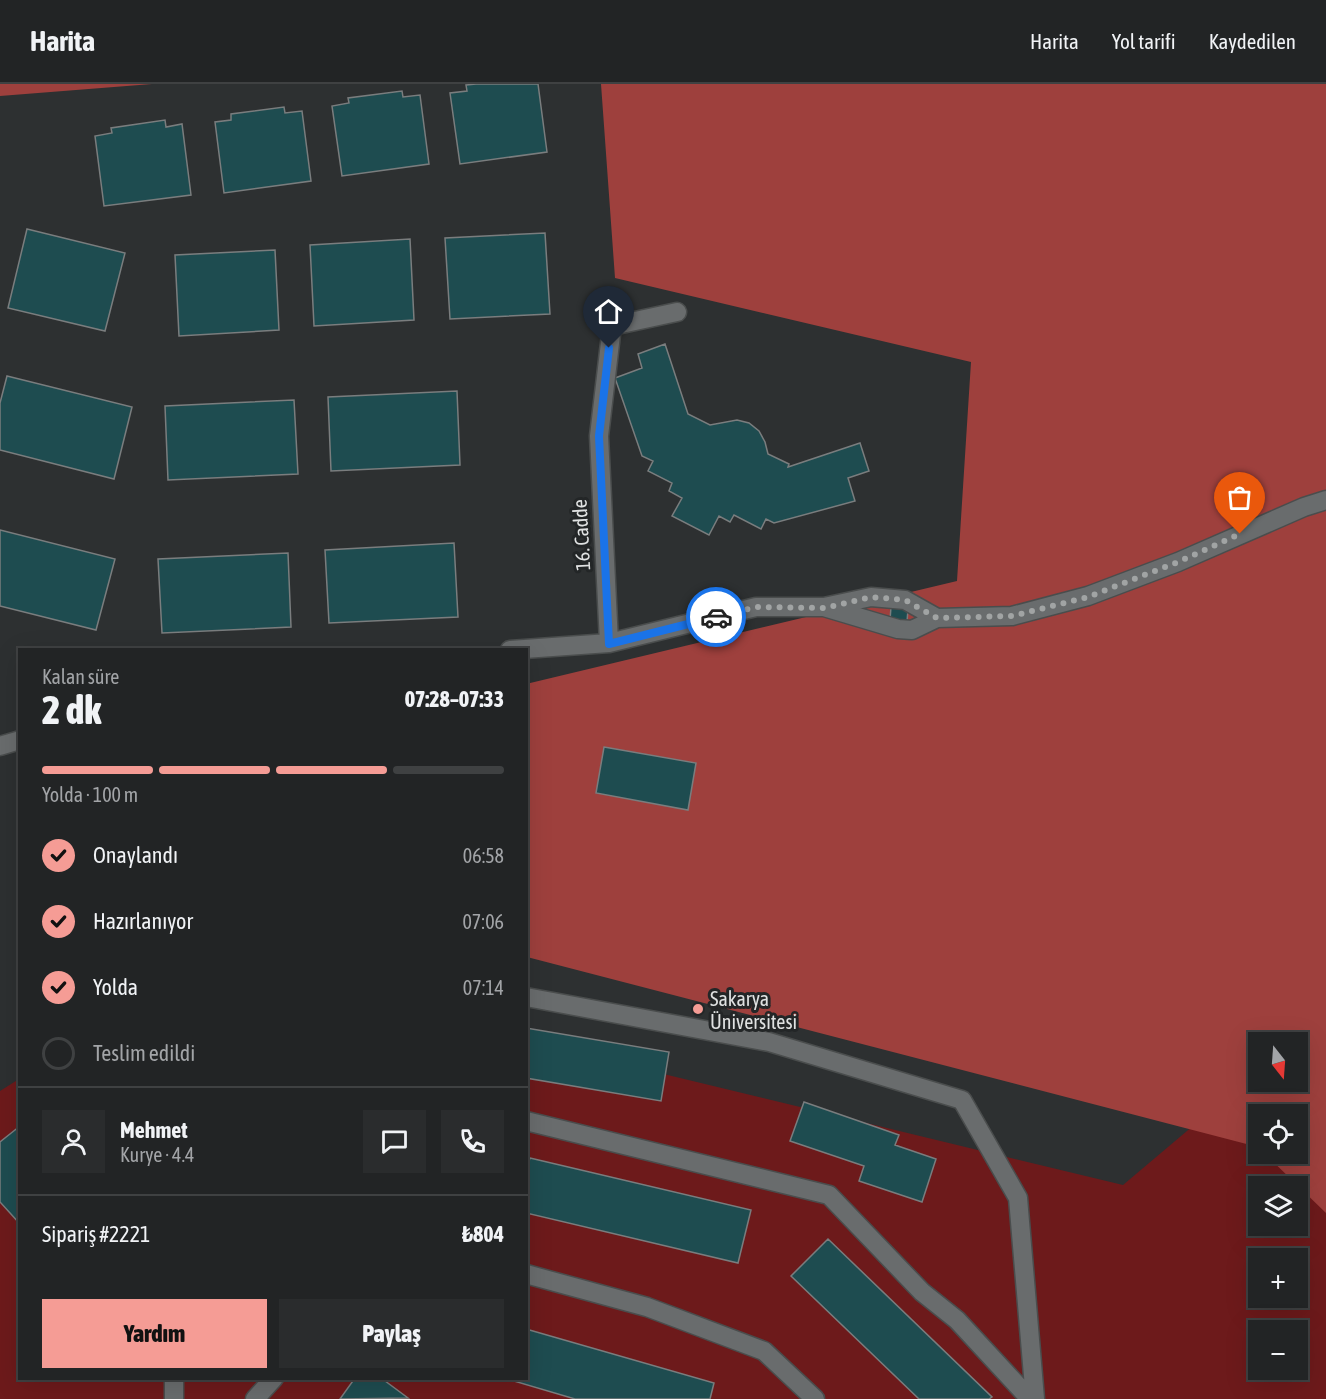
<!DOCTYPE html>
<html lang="tr">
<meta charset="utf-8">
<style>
body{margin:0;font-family:"Asap Condensed",sans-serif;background:#2a2c2d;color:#f1f3f6;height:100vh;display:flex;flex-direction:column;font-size:22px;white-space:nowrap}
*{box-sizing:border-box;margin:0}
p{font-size:20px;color:#a2a4a7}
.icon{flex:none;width:33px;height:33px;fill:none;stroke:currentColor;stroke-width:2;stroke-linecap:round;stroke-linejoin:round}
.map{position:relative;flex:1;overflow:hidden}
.sheet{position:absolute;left:18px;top:564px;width:510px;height:732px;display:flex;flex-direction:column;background:#222425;border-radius:0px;box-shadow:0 6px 24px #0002,0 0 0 2px #3f4142}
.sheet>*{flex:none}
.needle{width:39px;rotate:163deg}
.tools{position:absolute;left:1248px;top:948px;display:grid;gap:12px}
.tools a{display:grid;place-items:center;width:60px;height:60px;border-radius:0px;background:#222425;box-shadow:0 6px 24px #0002,0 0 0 2px #3f4142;font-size:30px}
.pin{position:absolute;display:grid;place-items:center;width:51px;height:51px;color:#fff;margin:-62px -26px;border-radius:50% 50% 50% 0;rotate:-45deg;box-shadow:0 0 6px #0007}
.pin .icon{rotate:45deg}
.courier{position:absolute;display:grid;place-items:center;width:60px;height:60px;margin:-30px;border:4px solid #1a73e8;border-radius:50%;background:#fff;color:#222;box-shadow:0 2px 8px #0007}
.summary em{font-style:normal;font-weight:800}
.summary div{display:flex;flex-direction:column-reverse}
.summary{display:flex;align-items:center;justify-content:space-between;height:102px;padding:0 24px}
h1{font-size:39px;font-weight:800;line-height:45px}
.bar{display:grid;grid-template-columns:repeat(4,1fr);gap:9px 6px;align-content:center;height:72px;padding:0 24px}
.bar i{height:8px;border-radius:4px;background:#3f4142}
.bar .current{background:#f59c95}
.bar p{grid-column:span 4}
.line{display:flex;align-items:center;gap:15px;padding:0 24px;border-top:2px solid #3f4142}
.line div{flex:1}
.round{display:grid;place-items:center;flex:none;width:63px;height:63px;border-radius:0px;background:#2a2c2d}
ol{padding:0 24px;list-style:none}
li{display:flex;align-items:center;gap:18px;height:66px}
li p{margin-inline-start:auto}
li .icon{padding:6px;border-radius:50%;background:#f59c95;color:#111;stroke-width:4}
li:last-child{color:#a2a4a7}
li i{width:33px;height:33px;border:3px solid #3f4142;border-radius:50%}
.button{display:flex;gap:12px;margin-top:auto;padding:12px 24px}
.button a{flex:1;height:69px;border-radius:0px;background:#f59c95;color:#111;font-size:24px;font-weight:800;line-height:69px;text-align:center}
.button a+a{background:#2a2c2d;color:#f1f3f6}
header{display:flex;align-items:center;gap:36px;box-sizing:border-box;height:84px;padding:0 30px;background:#222425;border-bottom:2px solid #3f4142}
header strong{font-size:28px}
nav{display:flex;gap:33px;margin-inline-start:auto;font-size:21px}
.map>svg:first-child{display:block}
.green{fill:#6d1a1b;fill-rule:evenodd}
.forest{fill:#9e403d;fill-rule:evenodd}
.building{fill:#1e4c50;stroke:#7a7d7e;stroke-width:1.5}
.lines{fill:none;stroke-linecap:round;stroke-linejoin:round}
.minor-casing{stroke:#4a4d4d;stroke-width:21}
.minor{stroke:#696c6d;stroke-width:18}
.done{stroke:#a1a4a4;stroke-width:6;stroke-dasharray:0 10.8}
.route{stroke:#1a73e8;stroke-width:8}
.poi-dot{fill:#f59c95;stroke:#232627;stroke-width:2}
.labels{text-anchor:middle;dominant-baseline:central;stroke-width:6;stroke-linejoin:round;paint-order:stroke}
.street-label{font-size:20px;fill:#e0e2e2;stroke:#232627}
.poi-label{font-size:20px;fill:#e0e2e2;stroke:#232627;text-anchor:start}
</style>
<header>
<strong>Harita</strong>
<nav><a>Harita</a><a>Yol tarifi</a><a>Kaydedilen</a></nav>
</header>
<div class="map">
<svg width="1326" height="1315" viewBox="0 0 1326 1315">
<rect width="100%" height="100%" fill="#2d3031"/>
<!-- green -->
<path class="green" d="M1326,930V1315H0V1007L19,995L20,1294H526L527,957L1123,1101L1258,987V998H1298V958ZM1258,1030H1298V1070H1258ZM1258,1102H1298V1142H1258ZM1258,1174H1298V1214H1258ZM1258,1246H1298V1286H1258Z"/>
<!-- forest -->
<path class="forest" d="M0,0H152L0,12Z
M601,0H1326V1129L1265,1070H1298V1030H1258V1063L527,873L526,600L957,497L971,278L615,194ZM1258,958H1298V998H1258Z"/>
<!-- building -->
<path class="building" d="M476,0H538L547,68L460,80L450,9L467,7L466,1Z
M402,7L403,13L420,11L429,80L342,92L332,22L349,19L348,14Z
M284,23L285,29L302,27L311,97L224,109L215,38L231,36V30Z
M165,36L166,43L182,40L191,111L104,122L95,52L112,49L111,44Z
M27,145L125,169L105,247L8,224Z
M545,149L550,230L450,235L445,154Z
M410,155L414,236L314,242L310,161Z
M275,166L279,246L179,252L175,171Z
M665,260L688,330L710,341L737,336L749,339L759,347L765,358L768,370L789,380L788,383L860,359L869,387L848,394L855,417L774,439L766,435L761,445L734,431L730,438L719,432L709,451L672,432L682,414L669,407L672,399L648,387L653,377L642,372L615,294L642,284L638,270Z
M7,292L132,323L114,395L0,366V319Z
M457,307L460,381L331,387L328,313Z
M294,316L298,390L168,396L165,322Z
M0,446L115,475L96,546L0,522Z
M454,459L458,533L329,539L325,466Z
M288,469L291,543L162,549L158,475Z
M891,523L908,525L907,538L890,536Z
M604,663L696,679L688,726L596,709Z
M526,944L669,968L661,1017L526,994Z
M804,1018L899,1051L895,1061L936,1075L922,1118L859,1097L864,1082L790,1057Z
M20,1042V1140L0,1118V1058Z
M530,1074L751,1126L738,1179L526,1129V1087Z
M828,1155L992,1313L989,1315H919L791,1192Z
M526,1245L714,1299L710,1315H575L504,1294H526Z
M355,1294H381L408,1314L340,1315Z"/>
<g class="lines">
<defs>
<path id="minor" d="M824,523L898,545L912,546L937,534L1012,532L1088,512L1178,478L1304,423L1326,416
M609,559L756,523H824L871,513L905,516L937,534
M510,566L609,559L599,352L612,242L677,228
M0,662L20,656
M526,913L769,958L962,1016L1018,1114L1035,1315
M526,1037L829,1111L922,1208L957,1236L1030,1315
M526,1190L647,1223L764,1267L815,1315
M174,1315V1294
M255,1315L274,1294"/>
</defs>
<!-- minor casing -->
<use href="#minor" class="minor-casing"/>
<!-- minor -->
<use href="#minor" class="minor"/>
</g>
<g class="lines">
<!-- done -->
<path class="done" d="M716,533L756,523L825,524L871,513L905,516L937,534L1012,532L1088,513L1178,478L1240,450"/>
<!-- route -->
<path class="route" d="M609,264L599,352L609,560L716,533"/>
</g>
<!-- markers -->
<circle class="poi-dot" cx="698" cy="925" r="6"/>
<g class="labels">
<!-- street labels -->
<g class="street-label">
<text transform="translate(581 451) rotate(-93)">16. Cadde</text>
</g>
<!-- poi labels -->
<g class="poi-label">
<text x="710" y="914">Sakarya<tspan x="710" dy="23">Üniversitesi</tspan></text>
</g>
</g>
</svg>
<div class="tools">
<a><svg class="needle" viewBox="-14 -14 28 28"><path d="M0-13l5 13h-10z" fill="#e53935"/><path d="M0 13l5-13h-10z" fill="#a2a4a7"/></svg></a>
<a><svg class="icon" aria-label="locate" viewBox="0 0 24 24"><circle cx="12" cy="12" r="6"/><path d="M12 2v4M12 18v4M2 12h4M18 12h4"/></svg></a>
<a><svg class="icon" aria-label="layers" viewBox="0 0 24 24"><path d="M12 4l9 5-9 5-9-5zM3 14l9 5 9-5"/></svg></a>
<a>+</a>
<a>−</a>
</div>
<div class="pin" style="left:1240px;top:450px;background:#ea580c"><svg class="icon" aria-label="bag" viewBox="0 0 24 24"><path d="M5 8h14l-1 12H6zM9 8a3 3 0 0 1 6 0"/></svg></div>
<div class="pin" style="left:609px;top:264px;background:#1f2937"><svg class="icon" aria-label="home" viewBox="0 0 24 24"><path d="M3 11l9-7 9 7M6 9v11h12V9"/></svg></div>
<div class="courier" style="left:716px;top:533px"><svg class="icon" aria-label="car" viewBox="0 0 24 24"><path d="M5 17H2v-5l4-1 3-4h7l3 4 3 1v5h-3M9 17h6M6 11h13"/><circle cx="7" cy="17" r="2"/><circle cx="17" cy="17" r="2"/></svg></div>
<section class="sheet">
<div class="summary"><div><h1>2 dk</h1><p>Kalan süre</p></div><em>07:28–07:33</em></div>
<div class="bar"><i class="current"></i><i class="current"></i><i class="current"></i><i></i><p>Yolda · 100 m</p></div>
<ol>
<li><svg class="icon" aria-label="check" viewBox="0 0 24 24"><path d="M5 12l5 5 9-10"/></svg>Onaylandı<p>06:58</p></li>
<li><svg class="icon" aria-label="check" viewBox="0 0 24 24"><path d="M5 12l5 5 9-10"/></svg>Hazırlanıyor<p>07:06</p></li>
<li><svg class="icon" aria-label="check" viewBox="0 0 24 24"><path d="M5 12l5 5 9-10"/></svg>Yolda<p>07:14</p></li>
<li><i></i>Teslim edildi</li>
</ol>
<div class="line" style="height:108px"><a class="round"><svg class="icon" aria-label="person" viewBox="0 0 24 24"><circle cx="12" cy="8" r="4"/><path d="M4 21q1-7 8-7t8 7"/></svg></a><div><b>Mehmet</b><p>Kurye · 4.4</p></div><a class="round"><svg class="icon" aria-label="chat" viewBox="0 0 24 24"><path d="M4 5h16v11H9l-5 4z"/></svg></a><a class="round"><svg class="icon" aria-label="phone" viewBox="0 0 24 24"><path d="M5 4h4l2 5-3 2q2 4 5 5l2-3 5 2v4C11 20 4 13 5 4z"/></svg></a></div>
<div class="line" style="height:78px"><div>Sipariş #2221</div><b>₺804</b></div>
<div class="button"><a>Yardım</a><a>Paylaş</a></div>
</section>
</div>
